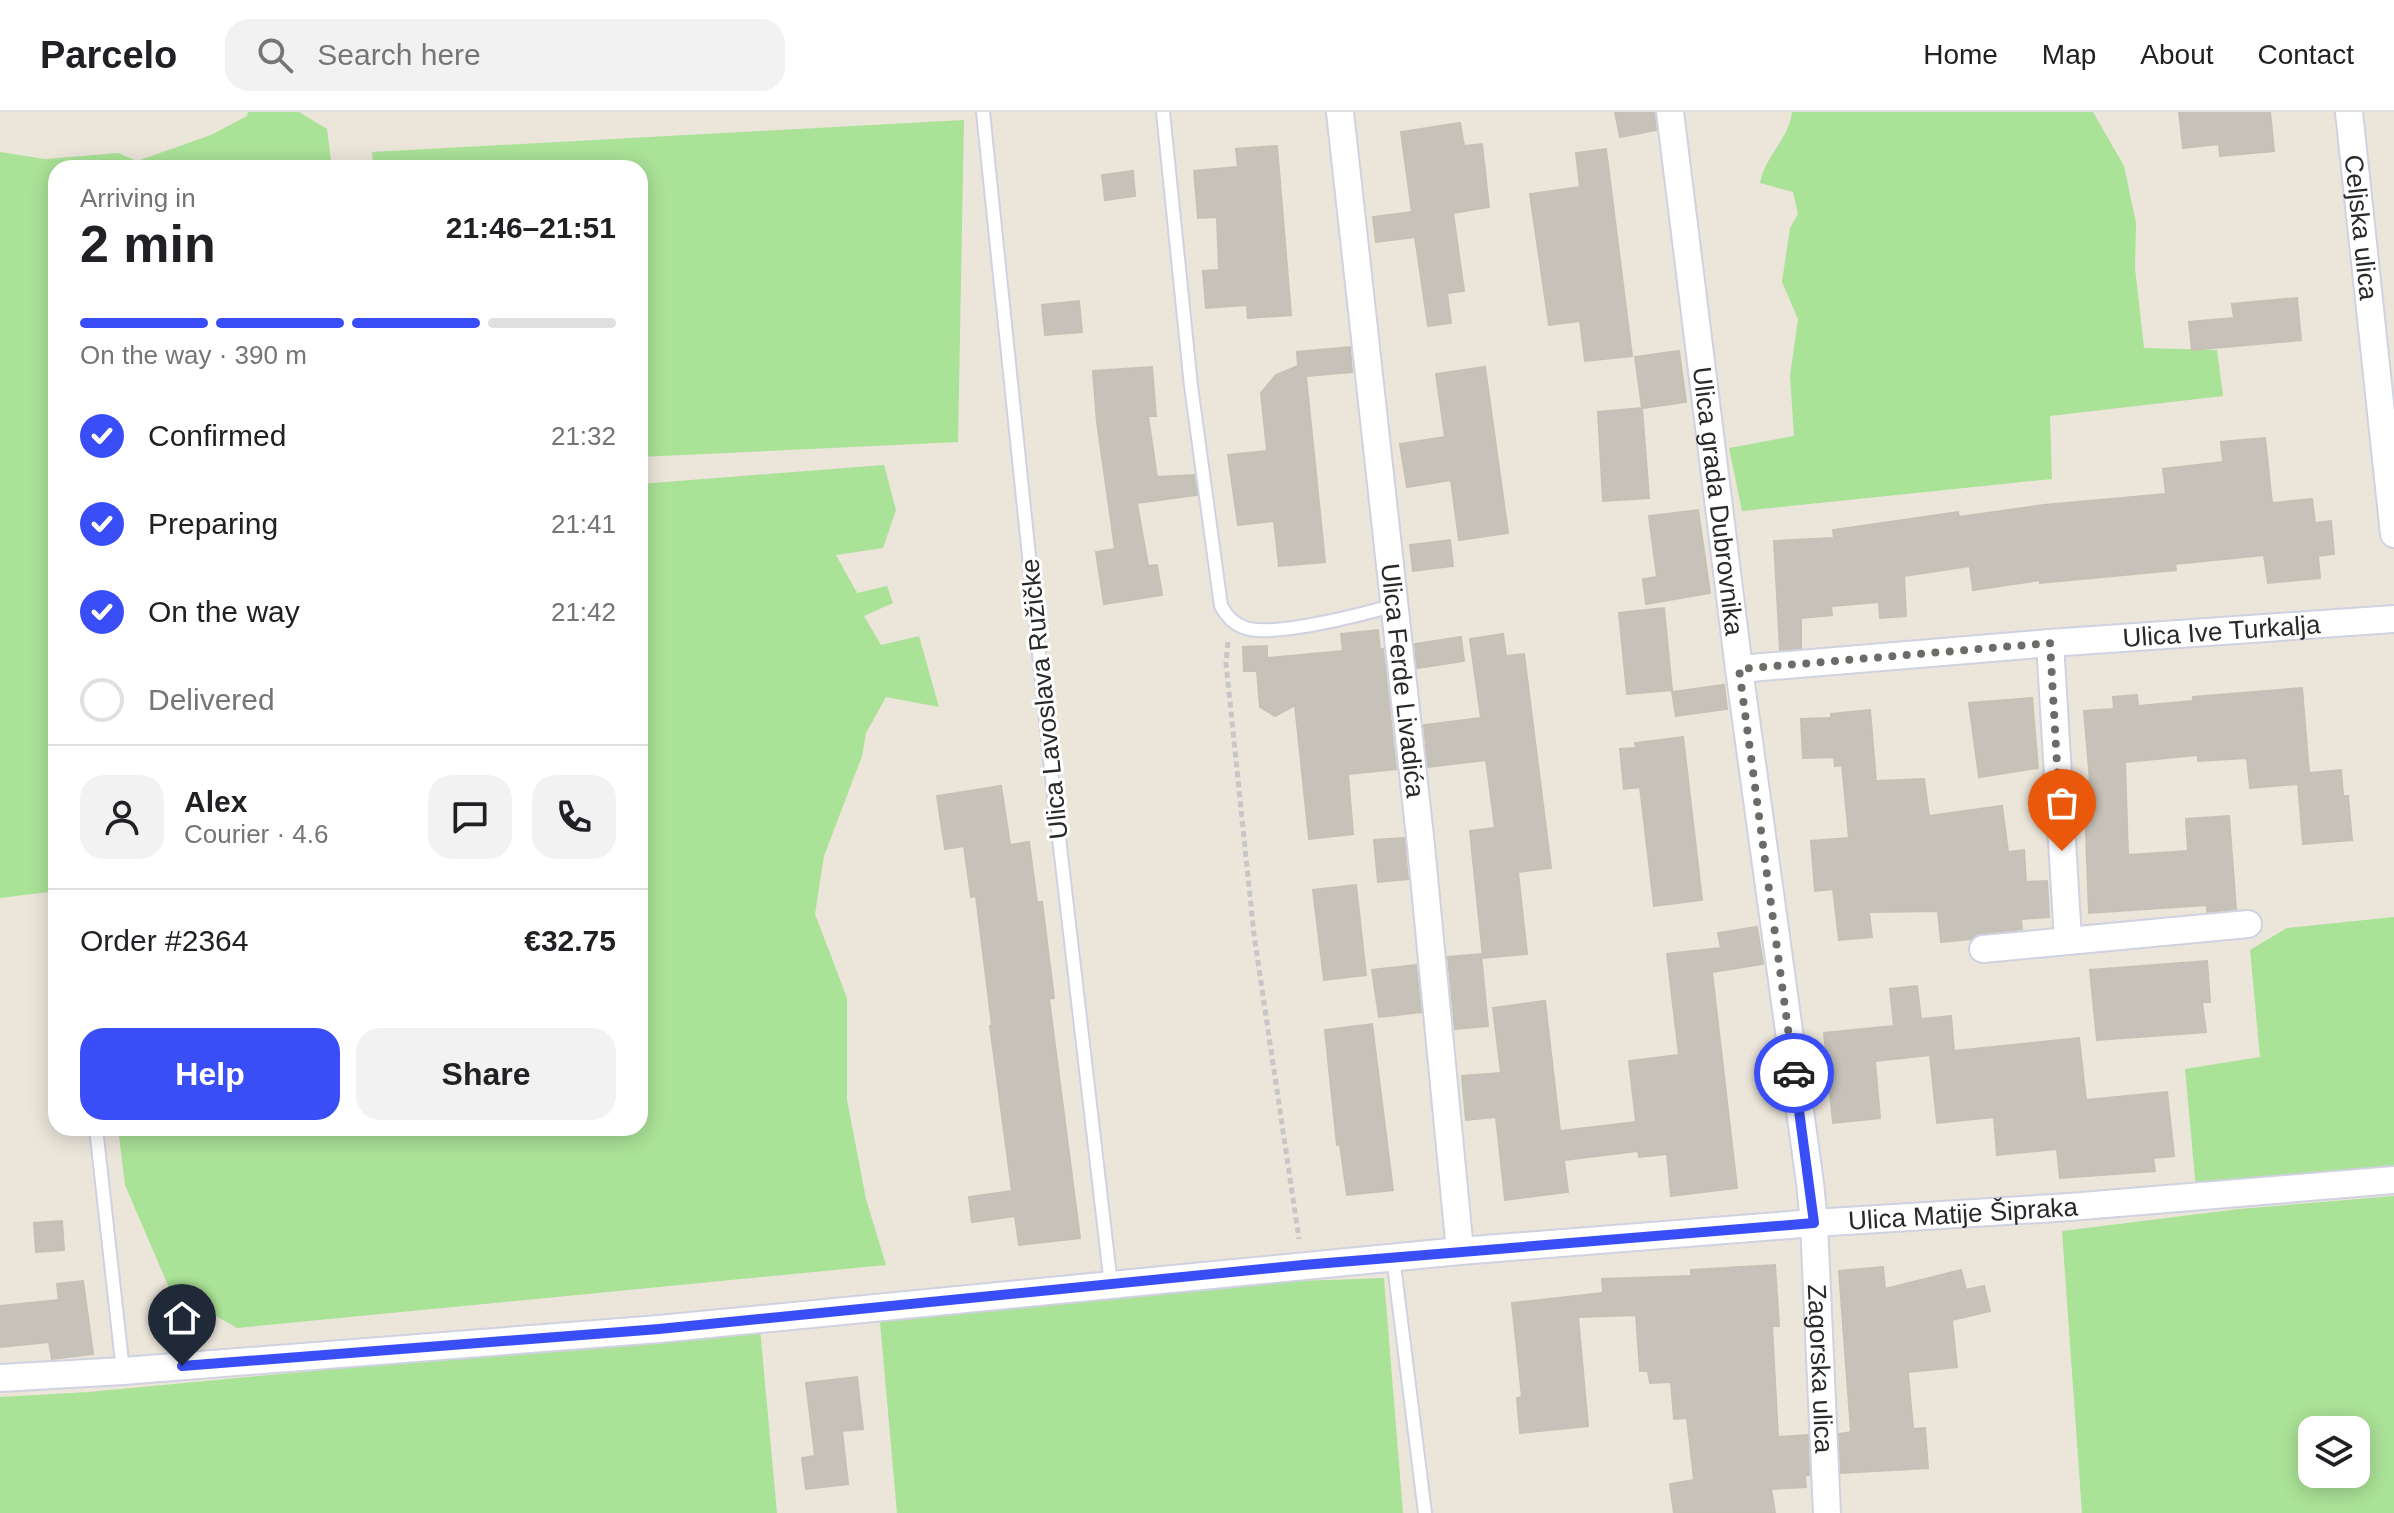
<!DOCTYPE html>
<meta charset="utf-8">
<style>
body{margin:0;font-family:Arial,sans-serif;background:#f2f2f2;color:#202124;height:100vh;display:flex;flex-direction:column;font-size:30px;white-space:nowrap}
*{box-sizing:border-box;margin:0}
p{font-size:26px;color:#757577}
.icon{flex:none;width:44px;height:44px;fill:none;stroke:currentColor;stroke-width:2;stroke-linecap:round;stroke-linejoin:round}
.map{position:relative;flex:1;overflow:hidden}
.sheet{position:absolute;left:48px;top:48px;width:600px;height:976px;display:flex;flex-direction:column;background:#fff;border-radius:24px;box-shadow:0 4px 20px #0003}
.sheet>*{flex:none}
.controls{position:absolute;left:2298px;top:1304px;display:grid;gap:16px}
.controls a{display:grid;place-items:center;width:72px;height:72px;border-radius:16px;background:#fff;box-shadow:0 4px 20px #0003;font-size:40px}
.pin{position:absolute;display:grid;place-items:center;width:68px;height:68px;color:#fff;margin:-82px -34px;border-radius:50% 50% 50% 0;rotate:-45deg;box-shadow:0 0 8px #0007}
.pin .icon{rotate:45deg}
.courier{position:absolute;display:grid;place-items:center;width:80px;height:80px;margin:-40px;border:6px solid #3a4ef8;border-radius:50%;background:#fff;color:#222;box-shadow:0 2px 10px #0007}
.head em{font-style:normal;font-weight:600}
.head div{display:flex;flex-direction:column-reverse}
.head{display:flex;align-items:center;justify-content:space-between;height:136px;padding:0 32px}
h1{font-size:52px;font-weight:600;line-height:60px}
.bar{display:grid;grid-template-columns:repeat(4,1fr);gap:12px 8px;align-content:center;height:96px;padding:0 32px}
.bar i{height:10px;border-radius:6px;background:#e0e0e0}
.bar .active{background:#3a4ef8}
.bar p{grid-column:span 4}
.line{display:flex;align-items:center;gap:20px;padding:0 32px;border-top:2px solid #e0e0e0}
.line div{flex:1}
.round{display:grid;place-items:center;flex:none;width:84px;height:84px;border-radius:24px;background:#f2f2f2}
ol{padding:0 32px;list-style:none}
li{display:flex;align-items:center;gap:24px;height:88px}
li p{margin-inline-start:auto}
li .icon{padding:8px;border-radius:50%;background:#3a4ef8;color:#fff;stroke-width:4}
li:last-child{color:#757577}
li i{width:44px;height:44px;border:4px solid #e0e0e0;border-radius:50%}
.button{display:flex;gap:16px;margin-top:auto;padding:16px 32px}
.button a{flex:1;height:92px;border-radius:24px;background:#3a4ef8;color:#fff;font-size:32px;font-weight:600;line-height:92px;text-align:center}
.button a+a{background:#f2f2f2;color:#202124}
header{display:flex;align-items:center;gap:48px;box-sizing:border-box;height:112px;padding:0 40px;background:#fff;border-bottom:2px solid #e0e0e0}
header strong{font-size:38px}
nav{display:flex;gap:44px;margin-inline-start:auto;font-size:28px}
.search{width:560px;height:72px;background:#f2f2f2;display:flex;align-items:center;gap:20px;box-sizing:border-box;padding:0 28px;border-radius:24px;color:#757577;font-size:30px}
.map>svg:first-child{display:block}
.green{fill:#aae297;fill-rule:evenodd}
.building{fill:#c6c2ba;stroke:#c6c1b4;stroke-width:2}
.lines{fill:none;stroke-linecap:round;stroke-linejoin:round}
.lane-casing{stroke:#d0d2e2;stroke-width:16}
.street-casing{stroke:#d0d2e2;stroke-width:30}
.path{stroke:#c7c7c7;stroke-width:5;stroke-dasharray:6 4;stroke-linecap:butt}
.lane{stroke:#fff;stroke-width:12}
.street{stroke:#fff;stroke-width:26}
.done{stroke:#6d6b67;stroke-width:8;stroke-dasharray:0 14.4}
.route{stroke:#3a4ef8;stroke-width:10}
.labels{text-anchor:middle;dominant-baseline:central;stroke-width:6;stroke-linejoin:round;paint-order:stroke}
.street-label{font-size:26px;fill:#292929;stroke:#fff}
</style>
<header>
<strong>Parcelo</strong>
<div class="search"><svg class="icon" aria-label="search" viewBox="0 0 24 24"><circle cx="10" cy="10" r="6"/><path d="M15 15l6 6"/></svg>Search here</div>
<nav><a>Home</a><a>Map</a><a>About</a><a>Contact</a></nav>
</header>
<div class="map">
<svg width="2394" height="1401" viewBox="0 0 2394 1401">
<rect width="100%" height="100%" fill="#ebe5da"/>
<!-- green -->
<path class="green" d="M248,0H299L327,17L332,56H56V779L0,786V40L45,47L118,41L137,49L211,23L247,4Z
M1792,0H2093L2124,54L2136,111L2135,156L2144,236L2217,238L2223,284L2050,304L2052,367L1742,399L1729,336L1794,324L1790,264L1798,207L1782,170L1790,116L1798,102L1793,80L1760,71C1765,44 1789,27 1792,0Z
M964,8L958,330L640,345V56H373L372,40Z
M884,353L896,398L883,436L836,443L857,481L887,474L893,491L864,504L881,533L919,524L939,595L886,585L866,621L862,644L824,744L815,802L847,886V988L866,1087L886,1153L237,1216L170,1178L125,1073L118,1016H640V372Z
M2394,805V1061L2196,1077L2185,957L2260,945L2250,838L2287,816Z
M2394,1084V1401H2082L2062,1119L2239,1097ZM2312,1318H2356V1362H2312Z
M1384,1166L1403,1401H897L880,1210L1183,1173Z
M760,1217L777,1401H0V1285L89,1280Z"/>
<!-- building -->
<path class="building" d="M1615,0H1654L1656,18L1620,25Z
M2179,0H2270L2274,39L2220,44L2219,32L2183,36Z
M1460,11L1464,34L1482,32L1489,95L1453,101L1464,179L1447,181L1451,211L1428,214L1415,125L1376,130L1373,105L1412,100L1401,20Z
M1277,34L1291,203L1248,206L1247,193L1206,196L1203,159L1219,158L1217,105L1198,106L1194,59L1238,55L1236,37Z
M1606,37L1632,244L1585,249L1580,209L1549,213L1530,82L1580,75L1576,41Z
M1133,59L1135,84L1105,88L1102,63Z
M2297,186L2301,228L2192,238L2189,210L2234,206L2232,192Z
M1079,189L1082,220L1045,223L1042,193Z
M1350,235L1352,260L1306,264L1325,450L1279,454L1274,409L1238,413L1228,343L1267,339L1261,281L1276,263L1298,254L1297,240Z
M1679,239L1686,290L1642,296L1635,245Z
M1152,255L1156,304H1148L1157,365L1194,363L1197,383L1137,391L1148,454L1157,453L1162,483L1104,492L1096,440L1115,437L1097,310L1093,259Z
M1485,255L1508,421L1459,428L1451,368L1407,375L1400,332L1445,325L1436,262Z
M1642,296L1649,386L1603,389L1598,300Z
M2265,326L2272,391L2312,387L2315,411L2331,409L2334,442L2318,444L2320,466L2268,471L2264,443L2175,452L2176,458L2040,471V468L1973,478L1970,454L1904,464L1906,504L1880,506L1879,490L1831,494L1832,503L1801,506V536L1780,538L1774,429L1834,426L1833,418L1958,400L1959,405L2044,393L2166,382L2163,357L2223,350L2221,330Z
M1698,398L1710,481L1646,492L1643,467L1657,465L1649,404Z
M1450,428L1453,454L1413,459L1410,433Z
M1664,496L1672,578L1627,582L1619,501Z
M1378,518L1380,538L1383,537L1396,657L1348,662L1353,722L1309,727L1295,593L1275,604L1260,595L1257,559H1244L1243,535L1267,534V546L1343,539L1341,522Z
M1503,522L1506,544L1524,542L1551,756L1518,760L1527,842L1483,846L1470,719L1495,716L1486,648L1428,655L1424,613L1481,606L1470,527Z
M1461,525L1464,549L1417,556L1415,532Z
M1724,573L1727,597L1676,604L1672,580Z
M2302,576L2309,661L2341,658L2343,684H2348L2352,728L2303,732L2298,672L2250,676L2247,646L2198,649V643L2125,650L2128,743L2188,739L2186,707L2229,704L2236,797L2207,800V793L2089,801L2084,669H2090L2084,599L2114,597L2113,585L2137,583L2138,594L2193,589V585Z
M2032,586L2038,656L1979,665L1969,591Z
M1870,598L1876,669L1924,667L1929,704L2002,694L2008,740L2024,738L2026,770L2047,769L2049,805L2021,807L2022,817L1976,822L1971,827L1941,830L1938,799L1869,800L1872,825L1839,828L1833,777L1815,779L1811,729L1849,726L1842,653L1835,654L1834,645L1803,646L1801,607L1831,606V602Z
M1683,625L1702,788L1654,794L1640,675L1624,677L1620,637L1636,636L1635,631Z
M1001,674L1010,733L1029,730L1037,790H1042L1054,886L1049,887L1080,1126L1019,1133L1015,1104L972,1110L969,1085L1012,1079L990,914H992L976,784L971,785L964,734L945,737L937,684Z
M1404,726L1408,767L1378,770L1374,728Z
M1356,773L1366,863L1324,868L1313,778Z
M1757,815L1763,852L1712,860L1737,1076L1671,1084L1667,1042L1639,1045L1638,1039L1564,1048L1568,1080L1505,1088L1496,1005L1466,1008L1462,964L1501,961L1493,896L1545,889L1560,1019L1636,1010L1629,949L1679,943L1667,842L1721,836L1718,821Z
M1481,842L1488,914L1455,917L1448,845Z
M2207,849L2210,890H2202L2206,920L2097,928L2090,858Z
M1416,853L1421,900L1379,905L1372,858Z
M1917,874L1921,907L1951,904L1954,939L2079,926L2086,988L2167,980L2174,1044L2153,1046L2155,1059L2060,1066L2057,1037L1997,1043L1994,1005L1937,1011L1930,943L1875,949L1880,1006L1833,1011L1824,921L1894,914L1890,877Z
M1372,912L1393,1078L1347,1083L1340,1032L1337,1033L1325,918Z
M62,1109L64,1138L36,1140L34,1111Z
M1775,1153L1779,1214H1772L1778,1325L1808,1323L1809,1363H1805L1806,1375L1771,1377L1775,1401H1674L1670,1372L1694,1368L1687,1306L1674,1307L1671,1270L1650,1271L1648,1259H1640L1636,1203L1578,1205L1588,1314L1520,1321L1517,1286L1522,1285L1512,1191L1603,1181L1602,1167L1691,1164V1158Z
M1883,1155L1885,1177L1961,1158L1966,1178L1984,1174L1990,1199L1952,1208L1957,1255L1908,1260L1913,1317L1925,1316L1928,1356L1841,1361L1839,1322L1851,1320L1839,1159Z
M83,1169L93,1242L52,1247L49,1230L0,1235V1194L59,1188L57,1172Z
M857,1265L863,1317L842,1319L848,1372L806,1377L802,1346L815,1344L806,1271Z"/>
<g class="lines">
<defs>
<path id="lane" d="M983,0L1051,657L1111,1173
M1163,0L1191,274L1221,494C1226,503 1232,511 1243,515C1269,527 1364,502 1395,493
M96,1016L123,1259
M1393,1145L1425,1401"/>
<g id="street">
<path id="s1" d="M1340,0L1421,734L1460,1139"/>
<path id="s2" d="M1670,0L1739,557L1810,1071L1814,1111L1827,1401"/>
<path id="s3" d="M2349,0L2394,422"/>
<path d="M2050,531L2068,828"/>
<path id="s4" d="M1739,557L2050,531L2394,507"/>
<path d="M1983,837L2248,812"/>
<path id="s5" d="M0,1266L123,1259L659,1217L1460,1139L1814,1111L2070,1095L2394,1068"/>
</g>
</defs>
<!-- lane casing -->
<use href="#lane" class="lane-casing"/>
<!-- street casing -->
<use href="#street" class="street-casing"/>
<!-- path -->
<path class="path" d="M1228,530L1226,551L1254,823L1299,1127"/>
<!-- lane -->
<use href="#lane" class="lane"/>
<!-- street -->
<use href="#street" class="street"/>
</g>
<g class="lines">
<!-- done -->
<path class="done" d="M1794,961L1739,557L2050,531L2062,739"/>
<!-- route -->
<path class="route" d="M182,1254L659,1217L1303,1153L1814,1111L1794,961"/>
</g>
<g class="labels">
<!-- street labels -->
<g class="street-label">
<text stroke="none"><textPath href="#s3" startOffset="116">Celjska ulica</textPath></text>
<text stroke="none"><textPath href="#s2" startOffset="392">Ulica grada Dubrovnika</textPath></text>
<text stroke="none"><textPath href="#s4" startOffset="484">Ulica Ive Turkalja</textPath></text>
<text stroke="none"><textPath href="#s1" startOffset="572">Ulica Ferde Livadića</textPath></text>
<text transform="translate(1044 587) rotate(-96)">Ulica Lavoslava Ružičke</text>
<text stroke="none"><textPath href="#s5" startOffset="1970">Ulica Matije Šipraka</textPath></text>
<text stroke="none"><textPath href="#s2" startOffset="1266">Zagorska ulica</textPath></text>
</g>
</g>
</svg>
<div class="controls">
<a><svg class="icon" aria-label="layers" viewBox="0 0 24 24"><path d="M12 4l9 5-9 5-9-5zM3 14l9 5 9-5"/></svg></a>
</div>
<div class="pin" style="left:2062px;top:739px;background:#ea580c"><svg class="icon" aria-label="bag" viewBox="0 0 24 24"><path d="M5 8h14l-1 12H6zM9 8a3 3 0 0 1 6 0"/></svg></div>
<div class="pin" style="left:182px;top:1254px;background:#1f2937"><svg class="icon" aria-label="home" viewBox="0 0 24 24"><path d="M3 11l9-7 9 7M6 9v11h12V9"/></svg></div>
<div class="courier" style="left:1794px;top:961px"><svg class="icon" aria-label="car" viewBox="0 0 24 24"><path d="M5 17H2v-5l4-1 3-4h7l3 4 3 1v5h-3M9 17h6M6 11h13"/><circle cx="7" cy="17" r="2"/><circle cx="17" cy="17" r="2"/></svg></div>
<section class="sheet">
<div class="head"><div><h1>2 min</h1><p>Arriving in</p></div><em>21:46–21:51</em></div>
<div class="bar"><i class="active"></i><i class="active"></i><i class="active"></i><i></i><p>On the way · 390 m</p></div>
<ol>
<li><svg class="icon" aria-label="check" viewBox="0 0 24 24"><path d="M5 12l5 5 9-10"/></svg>Confirmed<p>21:32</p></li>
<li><svg class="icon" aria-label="check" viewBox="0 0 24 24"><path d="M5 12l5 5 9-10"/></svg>Preparing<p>21:41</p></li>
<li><svg class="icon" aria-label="check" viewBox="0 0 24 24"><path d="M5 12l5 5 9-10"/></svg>On the way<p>21:42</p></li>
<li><i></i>Delivered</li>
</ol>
<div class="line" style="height:144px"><a class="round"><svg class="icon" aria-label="person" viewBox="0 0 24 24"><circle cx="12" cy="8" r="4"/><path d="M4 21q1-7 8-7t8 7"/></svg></a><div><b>Alex</b><p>Courier · 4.6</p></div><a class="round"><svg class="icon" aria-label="chat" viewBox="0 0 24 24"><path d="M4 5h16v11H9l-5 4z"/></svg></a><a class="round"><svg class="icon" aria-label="phone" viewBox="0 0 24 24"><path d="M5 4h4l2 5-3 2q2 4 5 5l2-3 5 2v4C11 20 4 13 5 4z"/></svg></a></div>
<div class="line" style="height:104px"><div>Order #2364</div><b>€32.75</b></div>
<div class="button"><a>Help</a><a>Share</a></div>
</section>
</div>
